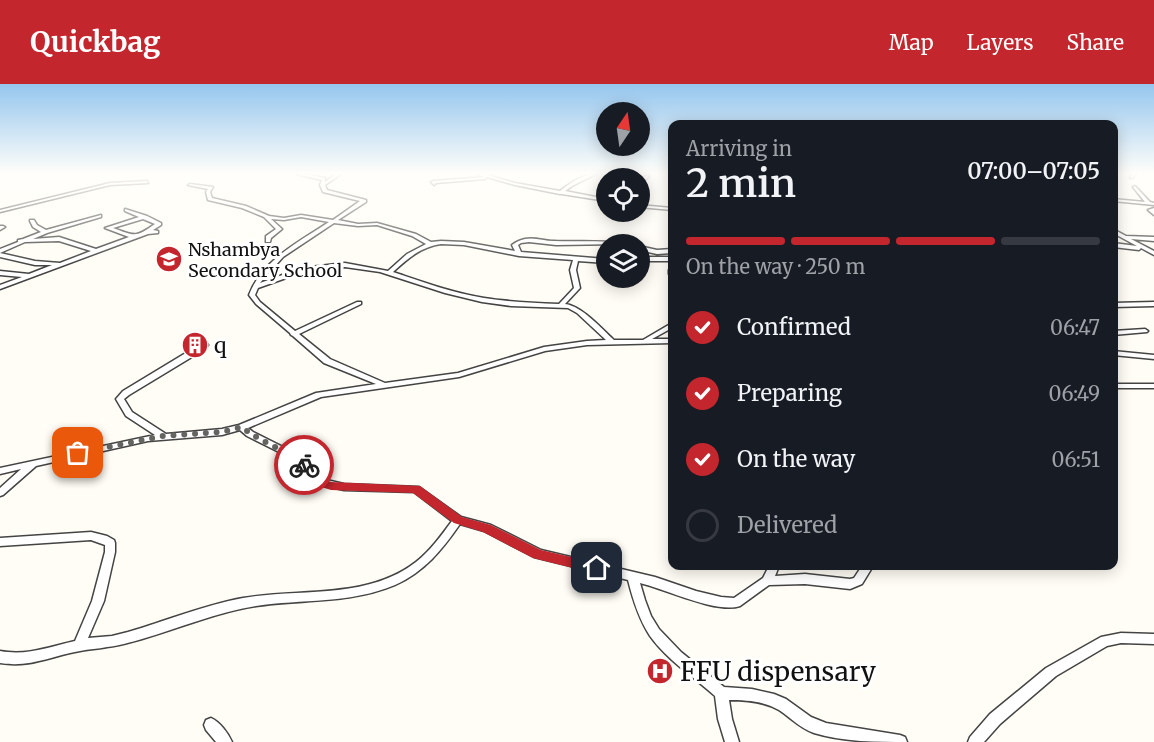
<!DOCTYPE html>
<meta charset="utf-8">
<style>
body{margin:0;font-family:Merriweather,serif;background:#242831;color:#f1f3f6;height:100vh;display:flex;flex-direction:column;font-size:22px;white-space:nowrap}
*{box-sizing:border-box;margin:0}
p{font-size:20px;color:#9ea1a6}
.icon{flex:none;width:33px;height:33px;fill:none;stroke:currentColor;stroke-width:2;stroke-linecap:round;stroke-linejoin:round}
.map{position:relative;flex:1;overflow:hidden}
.panel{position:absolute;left:668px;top:36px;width:450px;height:450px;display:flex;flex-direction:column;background:#171b24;border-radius:12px;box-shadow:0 3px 15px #0003}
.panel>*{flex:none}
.needle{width:39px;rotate:13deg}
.controls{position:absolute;left:596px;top:18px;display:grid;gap:12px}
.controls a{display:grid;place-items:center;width:54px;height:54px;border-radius:50%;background:#171b24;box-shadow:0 3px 15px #0003;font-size:30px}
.pin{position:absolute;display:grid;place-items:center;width:51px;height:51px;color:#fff;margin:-26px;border-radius:12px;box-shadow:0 3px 9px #0006}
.courier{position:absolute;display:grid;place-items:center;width:60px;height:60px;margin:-30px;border:4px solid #c4262e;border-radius:50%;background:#fff;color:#222;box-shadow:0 2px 8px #0007}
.headline em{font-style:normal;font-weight:600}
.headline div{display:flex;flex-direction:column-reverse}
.headline{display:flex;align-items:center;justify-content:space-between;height:102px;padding:0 18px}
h1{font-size:39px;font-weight:600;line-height:45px}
.bar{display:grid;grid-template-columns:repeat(4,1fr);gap:9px 6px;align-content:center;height:72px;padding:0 18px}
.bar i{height:8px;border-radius:4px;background:#363941}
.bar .current{background:#c4262e}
.bar p{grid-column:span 4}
ol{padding:0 18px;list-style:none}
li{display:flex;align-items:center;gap:18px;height:66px}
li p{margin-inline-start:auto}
li .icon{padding:6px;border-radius:50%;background:#c4262e;color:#fff;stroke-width:4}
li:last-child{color:#9ea1a6}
li i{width:33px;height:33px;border:3px solid #363941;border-radius:50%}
header{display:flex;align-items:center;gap:36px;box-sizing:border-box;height:84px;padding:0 30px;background:#c4262e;color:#fff}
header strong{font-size:28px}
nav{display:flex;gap:33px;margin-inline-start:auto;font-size:21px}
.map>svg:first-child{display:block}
.building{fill:#5a524d}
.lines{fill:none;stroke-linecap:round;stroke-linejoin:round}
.minor-casing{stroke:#444;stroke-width:3}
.minor{fill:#fff;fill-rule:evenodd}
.route{fill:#c4262e}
.done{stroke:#646461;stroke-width:6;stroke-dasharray:0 10.8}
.labels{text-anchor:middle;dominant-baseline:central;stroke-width:6;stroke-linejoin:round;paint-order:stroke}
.far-poi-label{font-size:18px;fill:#111;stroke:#fff;text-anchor:start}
.poi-label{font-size:21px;fill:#111;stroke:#fff;text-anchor:start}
.near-poi-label{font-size:26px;fill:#111;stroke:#fff;text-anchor:start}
</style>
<header>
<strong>Quickbag</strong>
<nav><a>Map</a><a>Layers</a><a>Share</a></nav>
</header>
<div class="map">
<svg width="1154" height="658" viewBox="0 0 1154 658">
<rect width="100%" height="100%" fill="#fffdf5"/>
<!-- building -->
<path class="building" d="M658,578L670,590L661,597L649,585Z"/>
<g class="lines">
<defs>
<path id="minor" d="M296,90H305L325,94V98L336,90H341L325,101L327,106L366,116V118L338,136L358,140L377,139L416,150L431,158L441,157L464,158L515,167L512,161C516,158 520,156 525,155C535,153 544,157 554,157C576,158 598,156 621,159V160L556,161L529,158L521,159L518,161L521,168L606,175V179L578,177L576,186L580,204L565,220C582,222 602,245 614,256H643L672,239V244L652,255H672V259L587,261L545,267L459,293L321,313L248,344L253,348L295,369L322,395L344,400L419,403L461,433L491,441L541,466L655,493L696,507L721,513L734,514L763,494L769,482H779L775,492L805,490L850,495L854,494L862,482H873L862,500L850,505L805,500L769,501L740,522C717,530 665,505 640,499L645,516L651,532L659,545L681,568L724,603L752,605L774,610L786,615L811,633L826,639L900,651L905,653L907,658C876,658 844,658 814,649C800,644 791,634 779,626C764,617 745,616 729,616L732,635L739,658H725L718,635L715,612C694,593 667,576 650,552C639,535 633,516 628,496L534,473L484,447L460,440C442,466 424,488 395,501C350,520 302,515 256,522C217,528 180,544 142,555C131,558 119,562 107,563C98,565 89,565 80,567C51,572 30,584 0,579V567C27,572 49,563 75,557L92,517L105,468V461L91,456L0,462V454L91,448L107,452L114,456L115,459V468L104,517L88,554L112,552L128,548C166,537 204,521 243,514C300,504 367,516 416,478C430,467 441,452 452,437L414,408L344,406L316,400L289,373L247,352L240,346L222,351L148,357L36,382L3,411L0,412V404L21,385L0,390V384L155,351L126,332L116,315L123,307L199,261L200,256H204L208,261L205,265L129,311L124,315L132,328L166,350L222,345L239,341L316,309L376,300L324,279L293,252L291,251L290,249L256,220L249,211C262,176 300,157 329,138L301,133L284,136L271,135L282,145L271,154L270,158H266V152L276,145L264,133L242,124L208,116L206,108L208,105L188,101L190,100L213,103L210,108L212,114L246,122L269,132L284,134L301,131L333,136L360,117L323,108L320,101L322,96ZM334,139L358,142L377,141L412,152L426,160L407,170L388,187L345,179L302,184L260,199L283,173ZM441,160L464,161L519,172L573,176L570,186L574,204L559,220C533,219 509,218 484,214C453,209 423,198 393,188C408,174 421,163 441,160ZM345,183L380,188L445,209L482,218L511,222L568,224L577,229L606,256L587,257L544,263L458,289L385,299L330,275L299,250L361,220V218H357L295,247L260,218L255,211L258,204L303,188Z
M477,90H484L515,99L560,107C570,99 583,90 596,90L572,102L565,107L606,115V117L562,110H560L515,101L487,93L485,95L436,99L434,101L431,98L433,97L484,93Z
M1132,90H1136L1132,94H1130Z
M646,92L649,93L639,99V96Z
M147,97L148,99L110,101L0,128V126L110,99Z
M1135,102L1150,118L1154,119V121L1113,117V115L1145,118L1133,103Z
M639,121L672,124V126L639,123Z
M1154,124V131L1148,126Z
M125,125L147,132L161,139V141L153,146L158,147V149L148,150L0,205V201L22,193L0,191V187L29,190L52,181H35L0,173V169L35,177L60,179L91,167L59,157L25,158L0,169V165L18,158V156L23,155L41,148L33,143L30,137V136H34L37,141L46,146L101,131V133L47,149L33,155L59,153L96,165L129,153L105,144L139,133L125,127ZM143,135L155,140C135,154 135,152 113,144Z
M0,142H3L5,143L0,146Z
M1113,145L1126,152L1154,153V157L1131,155L1154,167V171L1141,164L1139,166L1113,163V159L1137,162L1113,149Z
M639,162L657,166L672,165V169L657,170L639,166Z
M639,173H672V177H639Z
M672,184V192L669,190V186Z
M1154,218V222L1113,223V219Z
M1145,245L1148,247L1147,248L1113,251V247Z
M1113,267L1154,271V275L1113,271Z
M1113,300H1154V304H1113Z
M1121,549L1154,550V560L1121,559L1107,562L1056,592L1000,640L984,658H968L970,653L990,630L1046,584L1101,553Z
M211,634C220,638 228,649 232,658H216L206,646L204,641L206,636Z"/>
</defs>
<!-- minor casing -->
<use href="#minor" class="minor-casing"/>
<!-- minor -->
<use href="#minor" class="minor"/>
</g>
<!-- sky -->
<linearGradient id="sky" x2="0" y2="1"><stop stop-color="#95c6ee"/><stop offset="0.49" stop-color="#fffefa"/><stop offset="1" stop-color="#fffefa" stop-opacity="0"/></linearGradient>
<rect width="1154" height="182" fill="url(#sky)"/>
<!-- route -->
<path class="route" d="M304,377C315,382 319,394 331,398L420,402L462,433L491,441L541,466L597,479L604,484L597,490L533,474L483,448L454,439L413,409L331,406L315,401L299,381Z"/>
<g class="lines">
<!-- done -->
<path class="done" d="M78,369L163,352L222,348L242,343C261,359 285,365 304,381"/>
</g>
<!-- icons -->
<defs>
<symbol id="school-disc" viewBox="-11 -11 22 22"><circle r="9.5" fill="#c4262e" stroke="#fff"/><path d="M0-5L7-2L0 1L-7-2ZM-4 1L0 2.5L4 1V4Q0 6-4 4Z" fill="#fff"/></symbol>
<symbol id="building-disc" viewBox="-11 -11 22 22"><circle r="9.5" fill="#c4262e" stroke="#fff"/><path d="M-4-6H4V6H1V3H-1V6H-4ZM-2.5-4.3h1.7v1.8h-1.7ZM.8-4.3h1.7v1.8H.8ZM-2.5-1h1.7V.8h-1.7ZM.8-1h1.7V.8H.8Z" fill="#fff"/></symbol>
<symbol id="hospital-disc" viewBox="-11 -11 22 22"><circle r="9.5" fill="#c4262e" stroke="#fff"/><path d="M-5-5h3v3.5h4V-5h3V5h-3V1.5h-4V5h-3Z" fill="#fff"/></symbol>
</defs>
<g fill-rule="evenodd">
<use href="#school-disc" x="154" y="160" width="30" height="30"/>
<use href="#building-disc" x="180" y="246" width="30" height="30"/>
<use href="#hospital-disc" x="645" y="572" width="30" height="30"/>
</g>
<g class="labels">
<!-- far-poi labels -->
<g class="far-poi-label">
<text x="188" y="165">Nshambya<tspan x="188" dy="21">Secondary School</tspan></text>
</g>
<!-- poi labels -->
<g class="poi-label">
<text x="214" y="261">q</text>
</g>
<!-- near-poi labels -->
<g class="near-poi-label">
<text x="680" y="587">FFU dispensary</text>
</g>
</g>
</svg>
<div class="controls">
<a><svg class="needle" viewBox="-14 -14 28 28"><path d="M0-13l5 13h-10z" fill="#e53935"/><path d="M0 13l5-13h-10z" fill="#9ea1a6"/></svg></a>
<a><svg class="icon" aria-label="locate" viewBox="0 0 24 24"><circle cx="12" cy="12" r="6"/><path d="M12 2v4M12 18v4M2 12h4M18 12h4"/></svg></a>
<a><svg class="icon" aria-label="layers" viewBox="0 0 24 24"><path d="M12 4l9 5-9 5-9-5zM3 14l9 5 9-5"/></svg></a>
</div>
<div class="pin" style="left:78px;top:369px;background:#ea580c"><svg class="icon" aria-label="bag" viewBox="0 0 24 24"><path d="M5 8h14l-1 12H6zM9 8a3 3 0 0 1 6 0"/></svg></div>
<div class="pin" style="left:597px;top:484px;background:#1f2937"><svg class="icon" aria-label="home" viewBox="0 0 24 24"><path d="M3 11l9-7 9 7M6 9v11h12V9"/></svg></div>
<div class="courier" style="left:304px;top:381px"><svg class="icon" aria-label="bike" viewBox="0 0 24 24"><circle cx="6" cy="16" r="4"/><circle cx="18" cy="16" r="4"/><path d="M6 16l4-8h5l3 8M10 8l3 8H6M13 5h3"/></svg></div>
<section class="panel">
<div class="headline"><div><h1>2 min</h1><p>Arriving in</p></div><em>07:00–07:05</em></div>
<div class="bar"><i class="current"></i><i class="current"></i><i class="current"></i><i></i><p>On the way · 250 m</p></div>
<ol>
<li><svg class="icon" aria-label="check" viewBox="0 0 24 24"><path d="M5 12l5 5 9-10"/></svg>Confirmed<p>06:47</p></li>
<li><svg class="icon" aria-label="check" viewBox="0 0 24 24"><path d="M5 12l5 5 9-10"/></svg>Preparing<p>06:49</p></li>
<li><svg class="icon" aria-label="check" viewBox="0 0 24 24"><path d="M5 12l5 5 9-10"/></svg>On the way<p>06:51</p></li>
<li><i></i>Delivered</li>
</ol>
</section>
</div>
